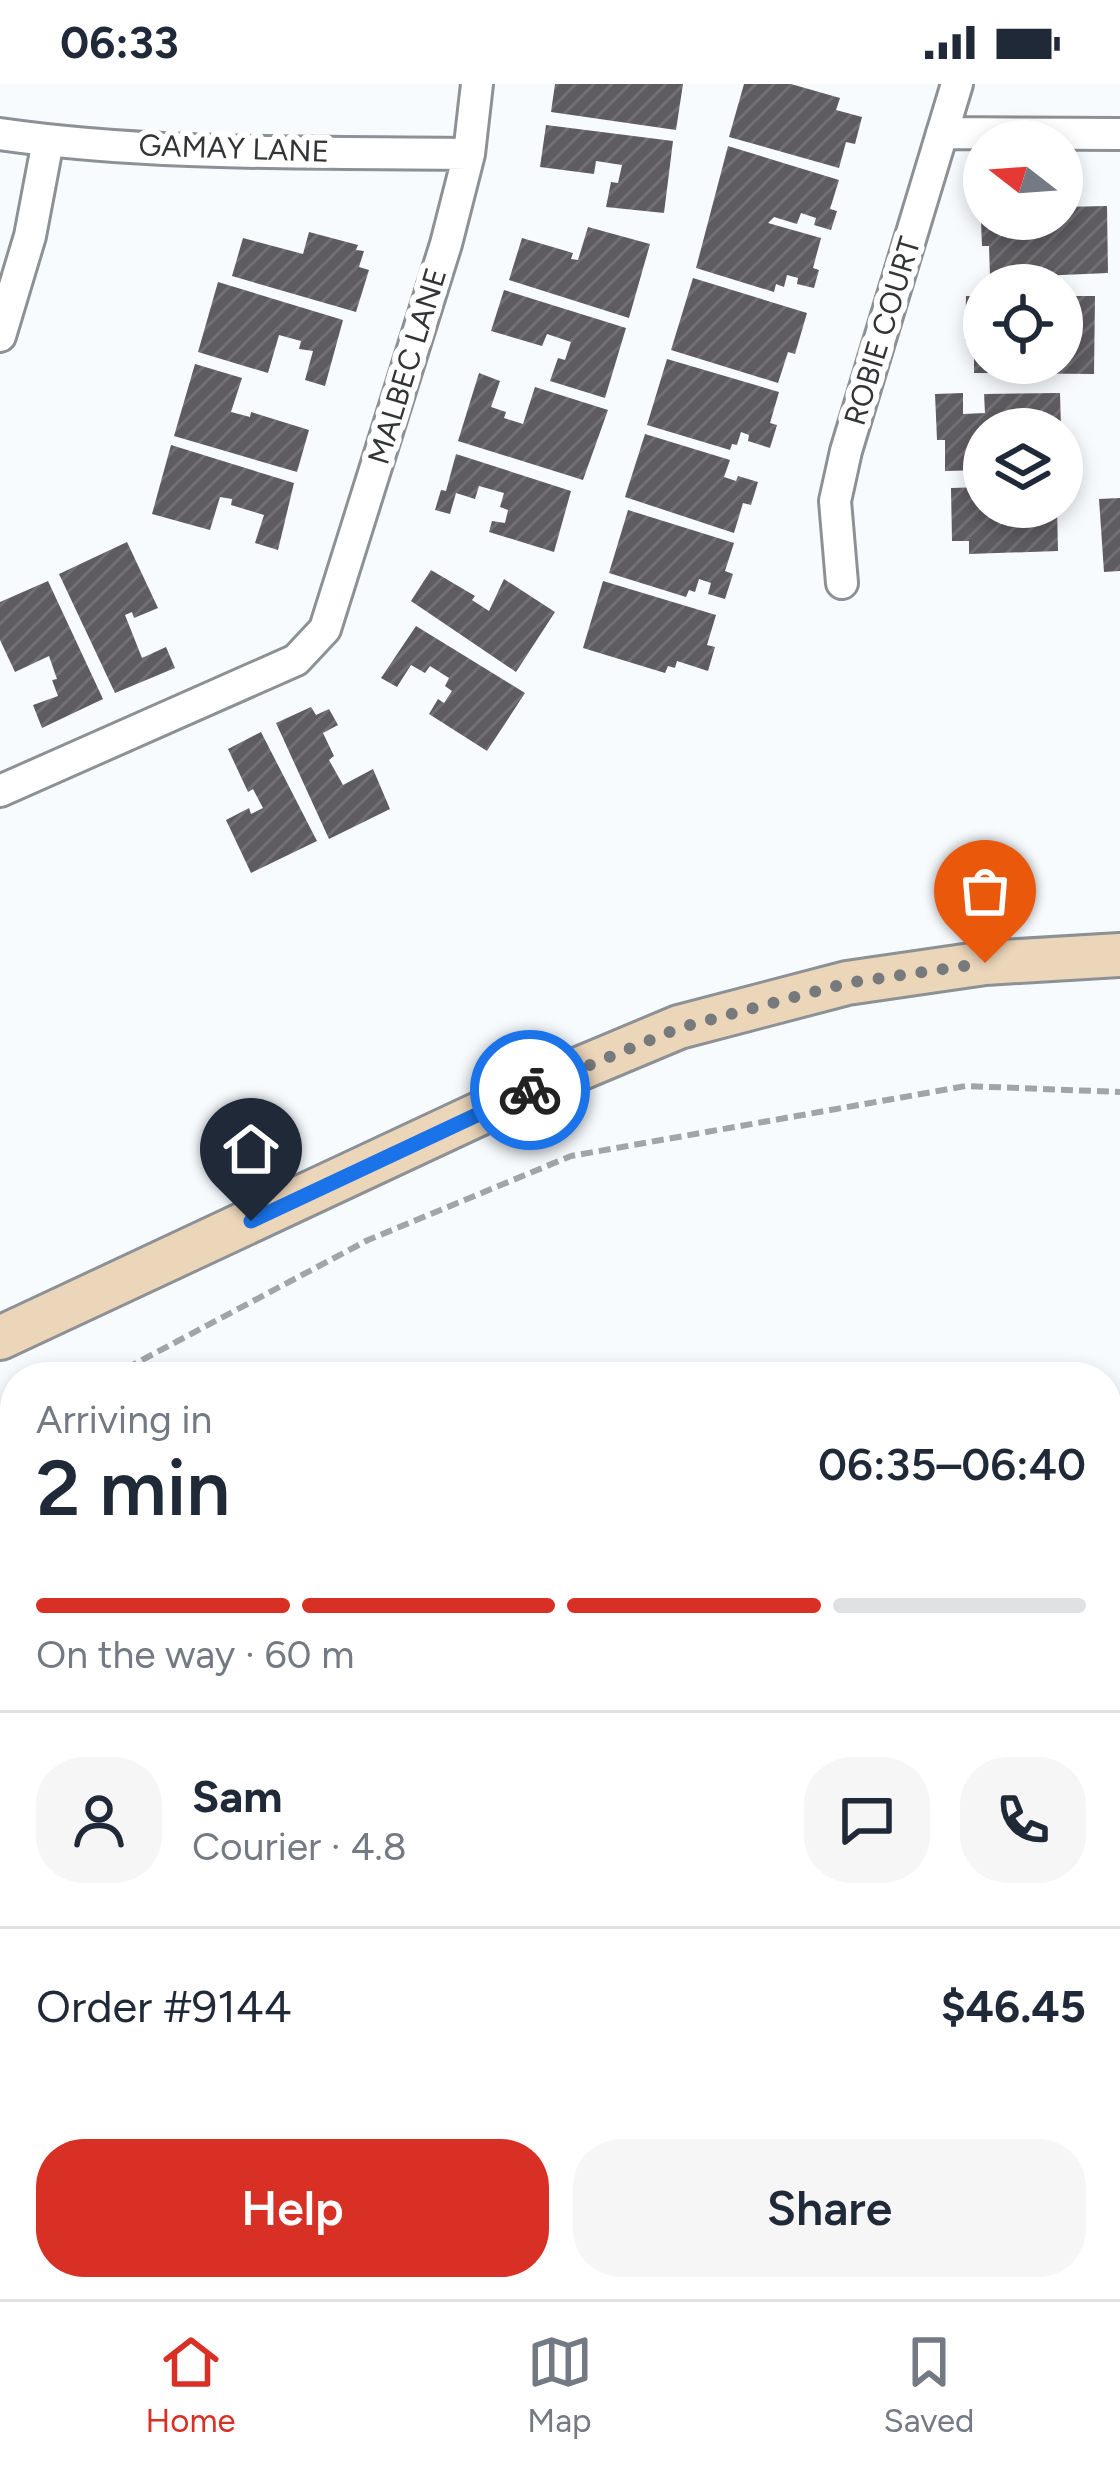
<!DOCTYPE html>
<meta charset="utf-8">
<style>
body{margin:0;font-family:Figtree,sans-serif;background:#f6f6f7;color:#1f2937;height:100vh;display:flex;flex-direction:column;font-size:45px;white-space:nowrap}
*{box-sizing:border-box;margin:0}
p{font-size:39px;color:#747a83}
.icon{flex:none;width:66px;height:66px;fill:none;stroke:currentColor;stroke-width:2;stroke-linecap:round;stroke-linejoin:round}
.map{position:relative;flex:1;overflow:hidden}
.details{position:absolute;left:0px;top:1278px;width:1122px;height:939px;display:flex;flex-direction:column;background:#fff;border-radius:48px 48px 0 0;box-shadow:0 6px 18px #0003}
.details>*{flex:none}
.needle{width:78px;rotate:287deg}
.buttons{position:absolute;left:963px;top:36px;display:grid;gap:24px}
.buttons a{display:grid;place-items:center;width:120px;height:120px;border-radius:50%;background:#fff;box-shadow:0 6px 18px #0003;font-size:60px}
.pin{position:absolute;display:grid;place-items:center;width:102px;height:102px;color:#fff;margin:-123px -51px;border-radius:50% 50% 50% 0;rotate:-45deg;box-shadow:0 0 12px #0007}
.pin .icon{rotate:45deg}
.courier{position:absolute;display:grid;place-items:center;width:120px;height:120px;margin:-60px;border:9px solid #1a73e8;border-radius:50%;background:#fff;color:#222;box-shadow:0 3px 15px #0007}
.summary em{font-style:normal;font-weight:600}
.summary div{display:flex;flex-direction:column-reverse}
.summary{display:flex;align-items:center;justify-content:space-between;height:204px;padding:0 36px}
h1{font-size:78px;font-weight:600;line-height:90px}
.bar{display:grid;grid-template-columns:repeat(4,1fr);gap:18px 12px;align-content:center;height:144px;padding:0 36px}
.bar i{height:15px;border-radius:9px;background:#e0e1e3}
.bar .on{background:#d93025}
.bar p{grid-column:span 4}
.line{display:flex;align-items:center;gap:30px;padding:0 36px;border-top:3px solid #e0e1e3}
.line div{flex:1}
.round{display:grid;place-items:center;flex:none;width:126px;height:126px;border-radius:48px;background:#f6f6f7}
.button{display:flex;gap:24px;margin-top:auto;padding:24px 36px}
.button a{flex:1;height:138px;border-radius:48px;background:#d93025;color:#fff;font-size:48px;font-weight:600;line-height:138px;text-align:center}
.button a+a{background:#f6f6f7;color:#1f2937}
.status{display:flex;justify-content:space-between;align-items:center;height:84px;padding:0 60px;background:#fff;direction:ltr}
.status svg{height:33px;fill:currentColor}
.tab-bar{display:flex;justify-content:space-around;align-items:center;height:168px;border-top:3px solid #e0e1e3;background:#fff;font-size:33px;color:#747a83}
.tab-bar a{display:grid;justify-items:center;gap:6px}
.tab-bar .on{color:#d93025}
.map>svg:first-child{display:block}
.water{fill:url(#water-ripples)}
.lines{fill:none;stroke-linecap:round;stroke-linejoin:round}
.river{stroke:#a4d7fa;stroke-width:60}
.building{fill:url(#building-hatch)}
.minor-casing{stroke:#8c9196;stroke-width:36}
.secondary-casing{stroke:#8c9196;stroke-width:48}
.path{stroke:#a2a5a8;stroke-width:6;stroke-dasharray:12 6;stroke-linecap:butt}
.minor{stroke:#fff;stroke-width:30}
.secondary{stroke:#ecd6ba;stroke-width:42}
.done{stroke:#777a7c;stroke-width:12;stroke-dasharray:0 21.6}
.route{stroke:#1a73e8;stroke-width:15}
.labels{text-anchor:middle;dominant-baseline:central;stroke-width:12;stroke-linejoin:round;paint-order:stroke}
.street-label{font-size:30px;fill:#323436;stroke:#fff}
</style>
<div class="status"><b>06:33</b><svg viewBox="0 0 49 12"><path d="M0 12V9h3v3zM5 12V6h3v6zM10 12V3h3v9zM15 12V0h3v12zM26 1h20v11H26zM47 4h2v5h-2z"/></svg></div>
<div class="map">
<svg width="1120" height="2215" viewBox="0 0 1120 2215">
<defs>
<pattern id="water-ripples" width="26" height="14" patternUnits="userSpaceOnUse" patternTransform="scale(3)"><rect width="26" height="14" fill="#a4d7fa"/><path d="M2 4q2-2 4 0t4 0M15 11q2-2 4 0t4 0" fill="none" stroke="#8eb9d7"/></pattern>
<pattern id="building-hatch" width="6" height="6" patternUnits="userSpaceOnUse" patternTransform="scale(3)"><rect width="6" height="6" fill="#5e5b61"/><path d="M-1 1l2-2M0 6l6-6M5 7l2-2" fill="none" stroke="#727075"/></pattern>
</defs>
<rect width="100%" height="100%" fill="#f7fbfe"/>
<!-- water -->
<path class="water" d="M1120,1945V2215H865L863,2202H1107V1947Z
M449,2202H827L830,2215H426Z"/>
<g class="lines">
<!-- river -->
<path class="river" d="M1107,1544L1120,1537
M0,2041L15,2036"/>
</g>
<!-- building -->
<path class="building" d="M555,0H683L676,46L551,28Z
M744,0H791L840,14L836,26L862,33L855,60L846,58L839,84L729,53Z
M546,41L673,57L664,129L606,123L611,98L618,99L622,81L596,77L594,90L540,83Z
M728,62L839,96L830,125L837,127L831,146L814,141L816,134L801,129L797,140L774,133L768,139L821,154L813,184L819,186L814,204L797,200L798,194L787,191L784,203L776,200L774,208L696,184Z
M1107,122L1108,189L990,194L989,162H982L981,137L1003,136V144H1012V135H1062V123Z
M588,143L650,160L629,234L509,196L522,154L573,169L571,175L578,176Z
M309,148L358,161L356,166L364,167L359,183L369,186L356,228L232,192L243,154L303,170Z
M693,194L807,229L795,270L788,268L778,299L671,266Z
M218,198L343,236L325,302L305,296L313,267L299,265L301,257L279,251L268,289L198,268Z
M504,206L626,244L605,314L550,297L558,274L565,276L571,258L547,250L542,262L491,247Z
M966,212H984V279H1062V212H1095L1094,290L974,289V258L965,257Z
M667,275L779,308L770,339L777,341L770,364L748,357L749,351L741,348L737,361L732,360L730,366L647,341Z
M195,280L242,294L231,328L250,333L251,328L309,346L297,388L174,352Z
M479,289L500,297L491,323L506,328L504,334L523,340L535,303L608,326L583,396L458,357Z
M963,309V330L985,329L984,310L1060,309L1061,345H984V386L945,387V356H937L935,310Z
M645,350L730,376L724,393L736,397L738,392L758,398L751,421L743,419L734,449L625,413Z
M171,361L294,399L278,466L255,459L264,431L231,421L232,415L220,413L210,446L152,430Z
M456,370L571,407L554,468L489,448L492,437L505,439L508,426L500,423L504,409L479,402L475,415L456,409L450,430L435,426L441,406L446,407Z
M984,403V423H1057L1058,467L969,470V457H952L951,404Z
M1120,414V487L1104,488L1099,415Z
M628,426L734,459L725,487L733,490L725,515L708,510L711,499L699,495L695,508L689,506L686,513L609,489Z
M127,458L158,524L134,534L132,528L125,531L142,574L166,563L175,584L115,609L59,490Z
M431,486L475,512L472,516L489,527L504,495L555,528L516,588L411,517Z
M48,497L103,615L42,644L33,621L58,612L52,596L57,595L49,572L15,588L0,556V518Z
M603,497L716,531L707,561L715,563L708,587L677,577L675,584L668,582L665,589L583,564Z
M416,542L525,609L487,667L429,630L438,615L444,619L452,607L445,602L449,594L430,582L425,589L411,581L397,603L381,594Z
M311,623L316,631L329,625L338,641L323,649L334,672L329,676L343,701L373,685L390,725L329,755L276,639Z
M261,648L317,757L251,789L226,736L249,724L251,730L263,724L253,705L248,708L228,665Z"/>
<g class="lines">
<defs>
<path id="minor" d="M942,49L1120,50
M0,50C154,72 313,68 469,70
M0,252L30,152L48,57
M842,499L835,417L846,367L957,0
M0,707L296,576L325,545L446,160L469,70L477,0"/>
<path id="secondary" d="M0,1254L543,1000L679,943L847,899L985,879L1120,871"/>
</defs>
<!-- minor casing -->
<use href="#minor" class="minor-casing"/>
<!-- secondary casing -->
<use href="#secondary" class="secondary-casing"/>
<!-- path -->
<path class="path" d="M110,1293L368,1156L571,1072L966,1002L1120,1008
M0,1352L15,1344
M1107,1927L1120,1924
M838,2202L842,2215
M393,2215L416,2202"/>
<!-- minor -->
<use href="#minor" class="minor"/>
<!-- secondary -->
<use href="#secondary" class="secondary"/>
</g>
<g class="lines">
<!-- done -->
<path class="done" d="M530,1006L679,944L847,899L985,879"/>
<!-- route -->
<path class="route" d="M251,1137L530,1006"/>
</g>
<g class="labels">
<!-- street labels -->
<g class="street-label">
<text transform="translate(234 64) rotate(2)">GAMAY LANE</text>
<text transform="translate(882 247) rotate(-73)">ROBIE COURT</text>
<text transform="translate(407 282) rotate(-73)">MALBEC LANE</text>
</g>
</g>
</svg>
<div class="buttons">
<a><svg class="needle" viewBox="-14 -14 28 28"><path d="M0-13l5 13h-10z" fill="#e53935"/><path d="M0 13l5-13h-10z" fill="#747a83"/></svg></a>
<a><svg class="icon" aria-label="locate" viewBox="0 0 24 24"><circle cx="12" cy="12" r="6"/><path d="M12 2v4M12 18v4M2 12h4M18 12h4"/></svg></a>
<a><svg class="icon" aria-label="layers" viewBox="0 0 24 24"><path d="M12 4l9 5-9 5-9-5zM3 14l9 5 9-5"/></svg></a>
</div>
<div class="pin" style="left:985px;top:879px;background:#ea580c"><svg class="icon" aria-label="bag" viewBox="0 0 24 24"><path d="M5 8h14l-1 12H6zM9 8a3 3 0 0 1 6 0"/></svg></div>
<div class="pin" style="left:251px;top:1137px;background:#1f2937"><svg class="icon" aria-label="home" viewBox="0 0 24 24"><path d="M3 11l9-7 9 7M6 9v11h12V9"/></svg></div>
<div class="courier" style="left:530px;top:1006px"><svg class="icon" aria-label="bike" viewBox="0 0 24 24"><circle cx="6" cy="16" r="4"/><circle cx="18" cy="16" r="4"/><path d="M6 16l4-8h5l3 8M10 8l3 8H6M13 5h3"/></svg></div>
<section class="details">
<div class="summary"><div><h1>2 min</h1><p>Arriving in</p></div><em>06:35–06:40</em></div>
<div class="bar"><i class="on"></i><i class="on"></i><i class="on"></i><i></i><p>On the way · 60 m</p></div>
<div class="line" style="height:216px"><a class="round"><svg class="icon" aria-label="person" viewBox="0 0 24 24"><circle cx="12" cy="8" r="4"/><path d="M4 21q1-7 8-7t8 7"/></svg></a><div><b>Sam</b><p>Courier · 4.8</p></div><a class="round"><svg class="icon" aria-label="chat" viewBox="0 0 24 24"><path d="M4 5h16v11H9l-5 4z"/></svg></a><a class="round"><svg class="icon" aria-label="phone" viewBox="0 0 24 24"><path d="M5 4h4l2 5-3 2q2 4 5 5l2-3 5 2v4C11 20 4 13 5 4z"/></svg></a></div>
<div class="line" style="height:156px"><div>Order #9144</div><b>$46.45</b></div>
<div class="button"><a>Help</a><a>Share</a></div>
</section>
</div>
<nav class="tab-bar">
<a class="on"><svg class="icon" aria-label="home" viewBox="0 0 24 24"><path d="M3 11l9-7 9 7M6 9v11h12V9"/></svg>Home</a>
<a><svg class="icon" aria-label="map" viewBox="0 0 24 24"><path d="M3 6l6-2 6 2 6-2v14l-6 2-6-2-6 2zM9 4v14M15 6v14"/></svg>Map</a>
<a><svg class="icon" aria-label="saved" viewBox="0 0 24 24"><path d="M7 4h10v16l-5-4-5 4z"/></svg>Saved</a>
</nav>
